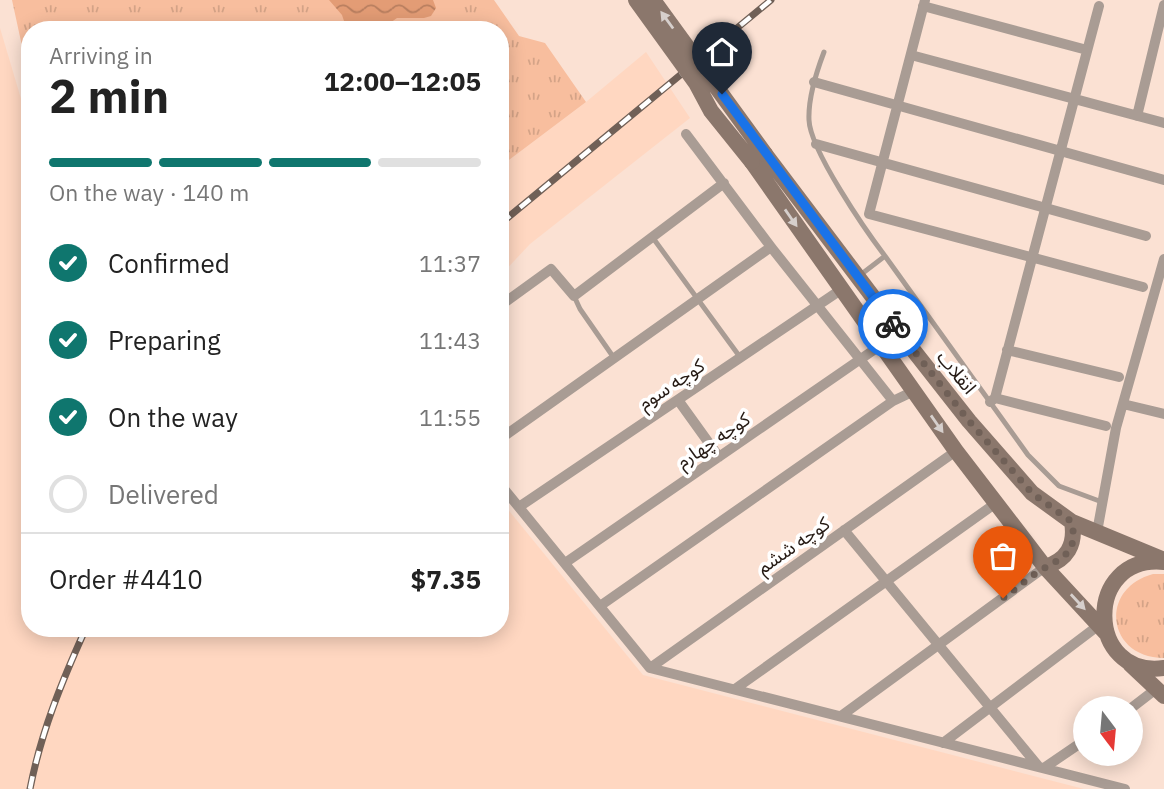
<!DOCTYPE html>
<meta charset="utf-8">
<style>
body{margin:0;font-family:"IBM Plex Sans","Noto Sans Arabic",sans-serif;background:#f2f2f2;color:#222;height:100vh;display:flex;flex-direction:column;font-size:26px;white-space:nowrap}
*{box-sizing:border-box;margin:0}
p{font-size:23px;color:#767676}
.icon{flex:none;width:38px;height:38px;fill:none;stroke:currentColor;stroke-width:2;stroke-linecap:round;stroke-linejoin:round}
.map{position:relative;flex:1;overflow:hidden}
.drawer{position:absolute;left:21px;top:21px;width:488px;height:616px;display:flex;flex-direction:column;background:#fff;border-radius:28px;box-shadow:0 4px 18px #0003}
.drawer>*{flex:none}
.needle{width:46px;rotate:164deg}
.fabs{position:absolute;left:1073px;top:696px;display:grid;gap:14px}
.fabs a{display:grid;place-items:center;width:70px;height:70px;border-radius:50%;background:#fff;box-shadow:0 4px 18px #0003;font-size:35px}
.pin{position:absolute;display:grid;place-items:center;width:60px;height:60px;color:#fff;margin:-72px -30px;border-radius:50% 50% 50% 0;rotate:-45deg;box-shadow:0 0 7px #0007}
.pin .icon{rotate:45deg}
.courier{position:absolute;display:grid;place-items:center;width:70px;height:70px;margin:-35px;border:5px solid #1a73e8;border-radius:50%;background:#fff;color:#222;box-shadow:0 2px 9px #0007}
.head em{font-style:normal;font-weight:700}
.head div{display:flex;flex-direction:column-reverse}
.head{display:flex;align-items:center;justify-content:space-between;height:119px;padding:0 28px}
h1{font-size:46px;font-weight:700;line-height:52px}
.bar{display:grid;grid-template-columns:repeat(4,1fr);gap:10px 7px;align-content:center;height:84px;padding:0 28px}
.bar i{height:9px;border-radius:5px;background:#e0e0e0}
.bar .active{background:#0f766e}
.bar p{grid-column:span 4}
.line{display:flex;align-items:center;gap:18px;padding:0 28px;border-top:2px solid #e0e0e0}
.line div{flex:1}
ol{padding:0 28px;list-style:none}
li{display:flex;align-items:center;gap:21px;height:77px}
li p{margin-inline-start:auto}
li .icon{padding:7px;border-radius:50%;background:#0f766e;color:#fff;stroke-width:4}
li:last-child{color:#767676}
li i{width:38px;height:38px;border:4px solid #e0e0e0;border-radius:50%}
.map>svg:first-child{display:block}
.built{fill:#ffd7c1}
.grass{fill:url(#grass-tufts)}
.water{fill:url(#water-waves)}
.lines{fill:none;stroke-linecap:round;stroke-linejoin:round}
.lane{stroke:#a99c94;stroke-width:5}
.street{stroke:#a99c94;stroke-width:10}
.secondary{stroke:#8b776c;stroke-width:16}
.rail-casing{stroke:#706057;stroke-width:7}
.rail{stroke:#fff;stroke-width:4.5;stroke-dasharray:13;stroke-linecap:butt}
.secondary-bridge{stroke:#8b776c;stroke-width:16}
.oneway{fill:#d6cfcc}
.done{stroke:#706057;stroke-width:7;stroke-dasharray:0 12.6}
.route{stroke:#1a73e8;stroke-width:9}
.labels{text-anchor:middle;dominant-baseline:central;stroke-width:7;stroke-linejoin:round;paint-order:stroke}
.street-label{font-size:19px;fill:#251a14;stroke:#fff}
</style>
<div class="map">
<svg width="1164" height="789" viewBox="0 0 1164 789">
<defs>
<pattern id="grass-tufts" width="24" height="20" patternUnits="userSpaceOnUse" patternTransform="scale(1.75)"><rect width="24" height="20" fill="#f8be9e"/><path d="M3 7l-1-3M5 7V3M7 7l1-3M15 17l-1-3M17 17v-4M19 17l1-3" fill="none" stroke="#d4a387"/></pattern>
<pattern id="water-waves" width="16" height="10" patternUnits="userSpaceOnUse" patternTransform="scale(1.75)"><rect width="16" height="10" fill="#e39c75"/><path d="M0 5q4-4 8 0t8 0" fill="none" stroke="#b87e5f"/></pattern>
</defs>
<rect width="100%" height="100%" fill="#fbe1d3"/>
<!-- built -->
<path class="built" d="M0,28L30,129V628H500L501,501L643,675L1084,789H0Z
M646,52L690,118L530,244L501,275V166L586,102Z"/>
<!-- grass -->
<path class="grass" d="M12,0H494L519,36L545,43L586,102L501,166L500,30H30V83Z
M1153,574H1164V658C1107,658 1098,589 1153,574Z"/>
<!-- water -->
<path class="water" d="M329,0H433L436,8L431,16L424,18H397L380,30H347L342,15Z"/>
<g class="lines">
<!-- lane -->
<path class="lane" d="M824,52C816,73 808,97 809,120C810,150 866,231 885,256
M653,238L740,357
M859,276L885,256L1028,455L1059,486L1102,502
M574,296L580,309L614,358"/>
<!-- street -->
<path class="street" d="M925,0L869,214L1143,287
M923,6L1087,50
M911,55L1164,123
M814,82L1164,180
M1137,116L1164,5
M686,134L771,247L893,401L914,391
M816,144L1146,236
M500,306L551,269L574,296L724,183
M1007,350L1119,377
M995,398L1106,426
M678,400L719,457
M990,402L995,398L1099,6
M1123,404L1164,414
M500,439L771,247
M500,484L650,668L1125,789
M519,507L842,289
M844,530L1039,767
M1097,532L1116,428L1164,259
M565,563L881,345
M600,606L893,401
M650,668L956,451
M735,689L996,503
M1130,709L1156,689
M841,716L1045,567
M943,743L1099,625
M1044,768L1085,740"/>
<!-- secondary -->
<path class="secondary" d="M765,154L910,346L969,421L1032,493L1072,522L1164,560
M752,162L956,451L1045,567L1106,633
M1164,562C1083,554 1086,679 1164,668
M1045,567C1067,560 1076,545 1072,522
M1130,664L1164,696"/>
<defs>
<path id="rail" d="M500,224L771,0
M30,789C41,732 62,681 86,628"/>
</defs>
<!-- rail casing -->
<use href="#rail" class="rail-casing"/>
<!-- rail -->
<use href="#rail" class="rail"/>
<!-- secondary-bridge -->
<path class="secondary-bridge" d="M636,0L696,83L711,111L752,162
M653,0L765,154"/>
</g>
<!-- one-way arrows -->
<defs><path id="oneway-solid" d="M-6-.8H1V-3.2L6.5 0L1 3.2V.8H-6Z" transform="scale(1.75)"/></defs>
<g class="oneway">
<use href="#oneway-solid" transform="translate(667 20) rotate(-126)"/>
<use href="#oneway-solid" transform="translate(791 218) rotate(55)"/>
<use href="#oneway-solid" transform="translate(937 424) rotate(55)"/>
<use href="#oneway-solid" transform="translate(1078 602) rotate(47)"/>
</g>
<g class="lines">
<!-- done -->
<path class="done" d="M893,324L969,421L1032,493L1072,522C1077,553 1066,555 1043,569C1029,577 1016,589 1003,598"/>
<!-- route -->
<path class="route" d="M722,94L893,324"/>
</g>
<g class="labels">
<!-- street labels -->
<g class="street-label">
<text transform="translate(957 372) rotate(51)">انقلاب</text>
<text transform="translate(671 384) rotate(-34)">کوچه سوم</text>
<text transform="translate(713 440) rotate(-34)">کوچه چهارم</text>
<text transform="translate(793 545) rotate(-35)">کوچه ششم</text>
</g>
</g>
</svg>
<div class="fabs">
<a><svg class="needle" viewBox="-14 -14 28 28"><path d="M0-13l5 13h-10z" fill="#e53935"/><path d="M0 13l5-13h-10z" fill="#767676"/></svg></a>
</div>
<div class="pin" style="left:1003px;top:598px;background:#ea580c"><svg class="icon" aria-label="bag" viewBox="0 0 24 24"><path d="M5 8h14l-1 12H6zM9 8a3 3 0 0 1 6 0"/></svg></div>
<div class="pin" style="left:722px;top:94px;background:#1f2937"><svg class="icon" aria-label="home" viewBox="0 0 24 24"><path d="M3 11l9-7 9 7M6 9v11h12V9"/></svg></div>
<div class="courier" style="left:893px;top:324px"><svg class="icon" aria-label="bike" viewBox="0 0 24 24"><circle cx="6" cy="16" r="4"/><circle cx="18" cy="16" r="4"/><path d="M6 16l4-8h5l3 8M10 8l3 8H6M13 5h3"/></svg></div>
<section class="drawer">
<div class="head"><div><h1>2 min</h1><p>Arriving in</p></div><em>12:00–12:05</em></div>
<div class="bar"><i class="active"></i><i class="active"></i><i class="active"></i><i></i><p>On the way · 140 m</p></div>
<ol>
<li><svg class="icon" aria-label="check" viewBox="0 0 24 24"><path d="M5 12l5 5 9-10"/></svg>Confirmed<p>11:37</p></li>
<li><svg class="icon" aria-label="check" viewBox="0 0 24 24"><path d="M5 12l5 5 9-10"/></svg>Preparing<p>11:43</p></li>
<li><svg class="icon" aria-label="check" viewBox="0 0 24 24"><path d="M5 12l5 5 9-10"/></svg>On the way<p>11:55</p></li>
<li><i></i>Delivered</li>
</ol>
<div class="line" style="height:91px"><div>Order #4410</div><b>$7.35</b></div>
</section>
</div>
